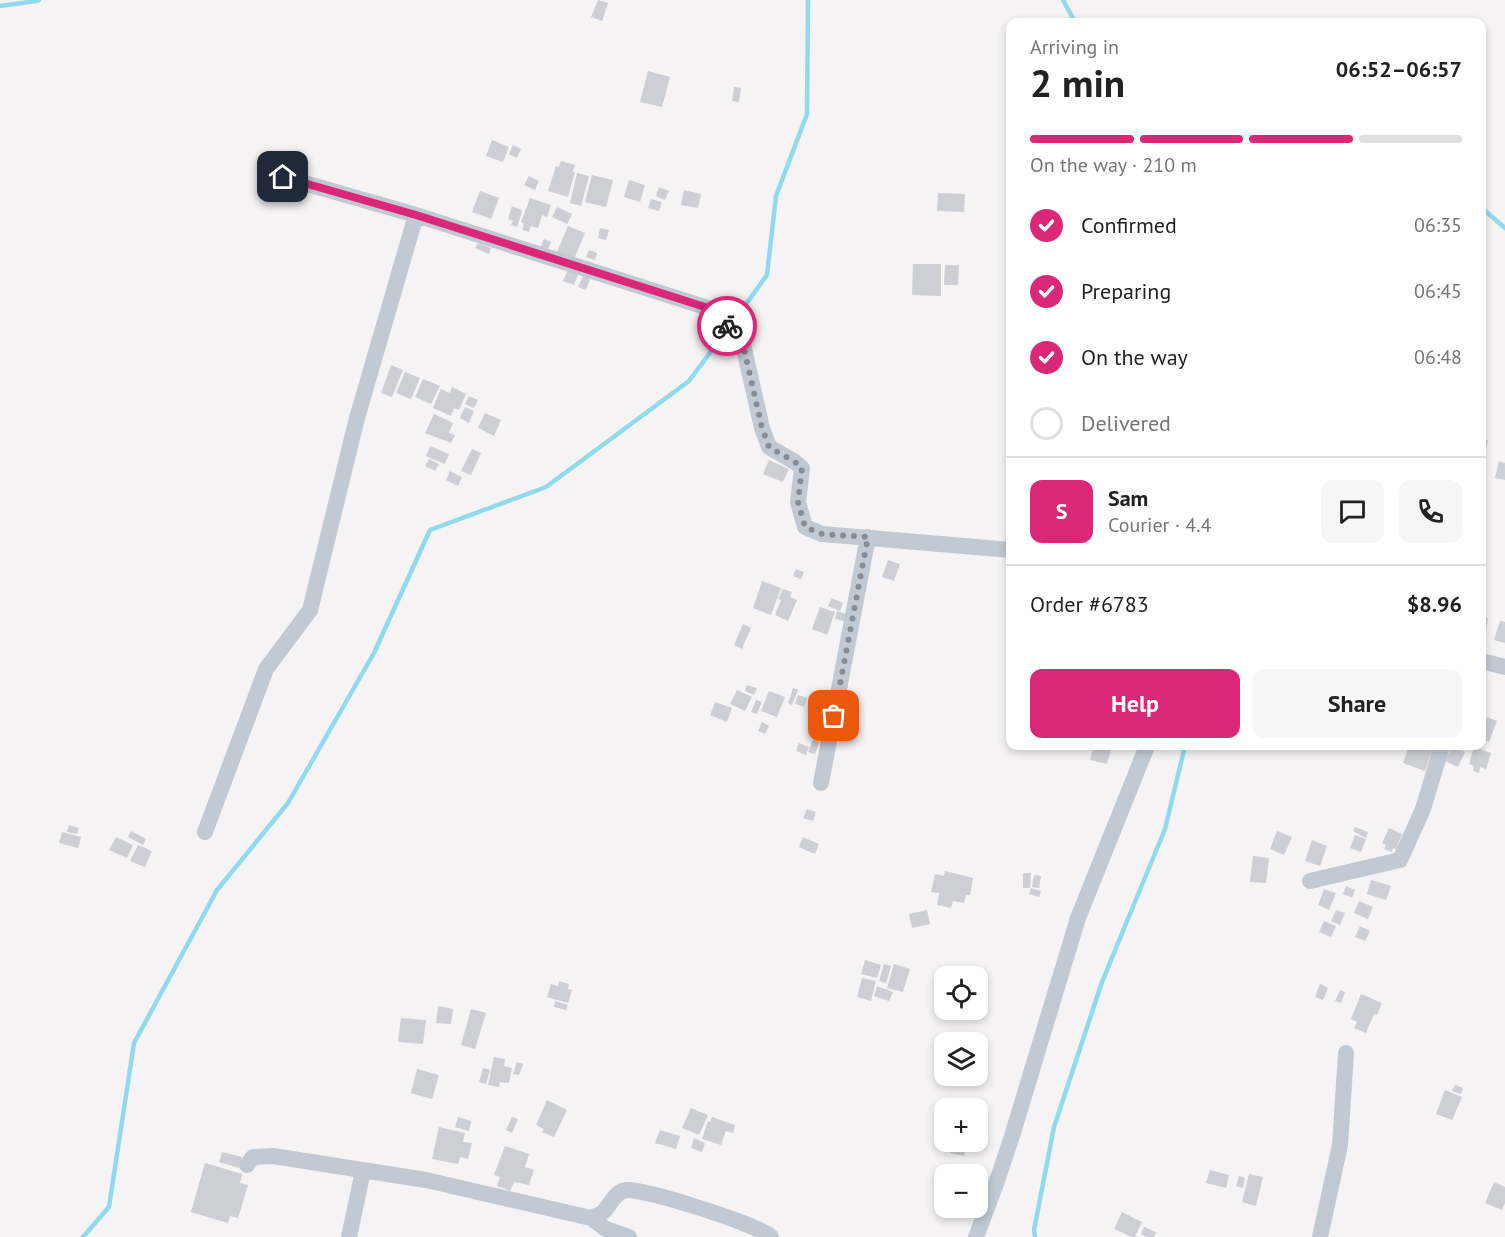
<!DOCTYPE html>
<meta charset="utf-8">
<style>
body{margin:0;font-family:"PT Sans",sans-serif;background:#f6f6f6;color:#222;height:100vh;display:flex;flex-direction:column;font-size:22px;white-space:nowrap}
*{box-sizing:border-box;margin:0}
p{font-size:20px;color:#767676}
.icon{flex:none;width:33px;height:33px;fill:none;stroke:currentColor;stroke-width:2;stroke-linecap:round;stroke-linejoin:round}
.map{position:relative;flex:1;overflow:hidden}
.sheet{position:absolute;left:1006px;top:18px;width:480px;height:732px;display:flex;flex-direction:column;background:#fff;border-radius:12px;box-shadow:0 3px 9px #0003}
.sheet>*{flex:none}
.buttons{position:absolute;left:934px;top:966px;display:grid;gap:12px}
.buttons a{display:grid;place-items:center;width:54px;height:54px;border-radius:12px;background:#fff;box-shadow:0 3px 9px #0003;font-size:30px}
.pin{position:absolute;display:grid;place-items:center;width:51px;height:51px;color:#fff;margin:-26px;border-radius:12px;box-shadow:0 3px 9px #0006}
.courier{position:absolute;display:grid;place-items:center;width:60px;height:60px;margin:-30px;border:4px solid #db2777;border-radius:50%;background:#fff;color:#222;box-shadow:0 2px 8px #0007}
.headline em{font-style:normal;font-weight:700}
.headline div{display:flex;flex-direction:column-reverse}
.headline{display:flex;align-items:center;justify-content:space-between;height:102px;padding:0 24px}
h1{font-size:39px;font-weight:700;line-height:45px}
.bar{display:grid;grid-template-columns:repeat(4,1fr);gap:9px 6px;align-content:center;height:72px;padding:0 24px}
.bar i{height:8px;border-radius:4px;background:#e0e0e0}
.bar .active{background:#db2777}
.bar p{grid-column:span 4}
.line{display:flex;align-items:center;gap:15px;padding:0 24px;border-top:2px solid #e0e0e0}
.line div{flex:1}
.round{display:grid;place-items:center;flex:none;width:63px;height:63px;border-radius:12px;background:#f6f6f6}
ol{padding:0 24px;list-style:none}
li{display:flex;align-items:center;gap:18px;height:66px}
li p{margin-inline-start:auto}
li .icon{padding:6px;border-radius:50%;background:#db2777;color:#fff;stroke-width:4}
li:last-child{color:#767676}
li i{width:33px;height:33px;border:3px solid #e0e0e0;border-radius:50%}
.primary-button{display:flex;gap:12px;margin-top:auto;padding:12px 24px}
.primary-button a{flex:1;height:69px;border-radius:12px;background:#db2777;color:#fff;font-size:24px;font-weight:700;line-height:69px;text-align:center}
.primary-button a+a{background:#f6f6f6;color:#222}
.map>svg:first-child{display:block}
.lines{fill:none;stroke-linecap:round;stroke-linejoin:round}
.stream{stroke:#90daee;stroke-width:4.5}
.building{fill:#cdcfd5}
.minor{stroke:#c1cad2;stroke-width:16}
.done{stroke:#868d94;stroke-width:6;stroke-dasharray:0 10.8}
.route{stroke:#db2777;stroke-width:8}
</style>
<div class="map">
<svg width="1505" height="1237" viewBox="0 0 1505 1237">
<rect width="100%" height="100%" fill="#f5f3f3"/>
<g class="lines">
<!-- stream -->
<path class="stream" d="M1063,0L1075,22
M0,6L36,1L39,0
M1482,208L1505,228
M731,325L767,275L776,196L807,114L808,0
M83,1237L109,1207L134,1043L217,890L288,803L374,653L430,530L546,487L689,381L726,331
M1035,1237L1034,1230L1054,1127L1102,982L1165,829L1185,746"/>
</g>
<!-- building -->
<path class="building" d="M598,0L608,3L602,21L591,17Z
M648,71L670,77L662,107L640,102Z
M734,87L741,88L739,102L732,101Z
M492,140L509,147L503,162L486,156Z
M513,145L521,149L517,158L509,154Z
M561,161L575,165L573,172H575L568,197L548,191L556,166L559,167Z
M577,173L589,176L581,206L570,203Z
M592,175L613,180L606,207L585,202Z
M529,176L539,181L535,190L524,185Z
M629,180L645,185L640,202L624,197Z
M659,187L669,191L665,200L656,196Z
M684,190L701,194L698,208L681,205Z
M480,191L499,198L491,219L472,212Z
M938,193L965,194L964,212L937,211Z
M530,198L551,205L547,217L542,215L538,228L531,226L529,232L522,230L524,224L521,222Z
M651,199L662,202L659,211L648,208Z
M512,206L522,210L521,212H522L517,227L511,225L513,221L508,219Z
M557,207L572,214L567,224L552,217Z
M568,226L585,233L574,259L557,252Z
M600,228L609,230L606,240L598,238Z
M544,239L551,242L546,254L539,251Z
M478,243L491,248L489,254L475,248Z
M589,250L597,253L595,260L586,257Z
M913,264H941V296L912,295Z
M570,265L580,270L574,285L563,281Z
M945,265H959L958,285H944Z
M583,276L590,279L586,290L578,287Z
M391,365L403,370L392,397L381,393Z
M405,372L420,378L411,399L396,393Z
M423,379L440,386L431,404L415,397Z
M452,387L466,394L459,410L454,408L451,416L433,408L441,389L450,393Z
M469,396L478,400L474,408L465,404Z
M465,407L474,411L469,423L460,418Z
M485,413L501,420L494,436L478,428Z
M434,414L453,423L449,433L455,435L451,443L425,433Z
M1482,439L1488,440L1483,464H1482Z
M430,446L449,454L445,464L426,456Z
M472,449L481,453L471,475L461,471Z
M429,459L439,464L435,471L425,466Z
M769,460L789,469L783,482L763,474Z
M1499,461L1505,463V480L1495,478Z
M450,471L462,477L458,486L446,480Z
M888,560L900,564L894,581L882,577Z
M796,569L804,572L801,579L793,576Z
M762,581L781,588L771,615L753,608Z
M783,589L792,592L790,597L797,600L788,621L775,615L781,600L778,599Z
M832,598L843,603L840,611L828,606Z
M820,607L835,612L827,635L812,629Z
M837,611L846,614L844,621L835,619Z
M1482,617L1488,618L1486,631L1482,630Z
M1500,621L1505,622V643L1494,640Z
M743,624L751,628L742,649L734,645Z
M747,685L757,688L754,695L745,691Z
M793,688L798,690L792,705L788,703Z
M737,690L752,697L745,711L730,704Z
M769,691L785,697L777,717L761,711Z
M798,695L807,698L804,707L795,704Z
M756,700L762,702L757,714L751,712Z
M715,702L732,708L727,722L710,715Z
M1487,717L1497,721L1489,742L1482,739V729Z
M762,722L769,726L765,734L758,731Z
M813,740L819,742L815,754L808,752Z
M799,743L809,747L806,755L796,751Z
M1094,746L1111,750L1107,764L1090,760Z
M1409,746H1434L1425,771L1403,763Z
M1452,746L1465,752L1458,767L1445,761Z
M1474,747L1491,753L1486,769L1480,767L1479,773L1473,771L1474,766L1469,764Z
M807,809L816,812L813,821L803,818Z
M69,825L79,828L77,834L67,832Z
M1355,827L1368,832L1366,838L1353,831Z
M1389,828L1402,834L1396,849L1393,848L1392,852L1384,849L1386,845L1382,843Z
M131,831L146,839L143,845L128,837Z
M1277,831L1292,837L1284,855L1270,849Z
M62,832L81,837L78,848L59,843Z
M1355,835L1366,839L1361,852L1350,848Z
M116,837L133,845L127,858L109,850Z
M803,837L819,844L815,854L799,847Z
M1312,840L1327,846L1320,866L1305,861Z
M138,845L152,851L145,867L130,861Z
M1253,856L1269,858L1266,883L1250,882Z
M945,871L973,878L970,895H966L964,903L953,901L951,908L937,905L939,893L931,892L935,874L944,876Z
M1023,873H1031L1030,888H1023Z
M1034,875L1041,876L1039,888L1032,887Z
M1371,880L1391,886L1386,900L1367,894Z
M1346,886L1355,890L1352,898L1343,894Z
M1031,888L1041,891L1039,897L1029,894Z
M1324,889L1336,893L1329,910L1318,905Z
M1359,901L1373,907L1368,919L1354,913Z
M927,910L930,924L912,928L909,914Z
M1336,910L1345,913L1340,925L1331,921Z
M1324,921L1336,926L1331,937L1319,932Z
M1360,926L1370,931L1365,941L1355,937Z
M865,960L881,965L877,978L861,974Z
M884,964L891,966L886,983L879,981Z
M894,964L910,969L903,992L887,988Z
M862,978L876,981L871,1001L857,997Z
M559,981L569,984L568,989L572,990L568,1003L547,997L551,984L558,986Z
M1320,984L1328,988L1323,1000L1315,997Z
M877,986L893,992L889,1001L874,996Z
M1340,990L1345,992L1341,1003L1335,1001Z
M1361,994L1382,1003L1377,1015L1374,1014L1366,1033L1354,1028L1357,1022L1351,1019Z
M555,1001L568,1005L566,1010L554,1007Z
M438,1006L453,1009L451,1024L436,1023Z
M471,1009L486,1013L475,1049L461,1045Z
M401,1018L426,1020L423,1044L398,1042Z
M494,1057L505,1059L504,1066L512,1068L509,1083L500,1082L499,1087L488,1085Z
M517,1062L523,1064L519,1075L513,1074Z
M483,1068L490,1070L486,1084L479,1082Z
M417,1069L439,1075L432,1099L411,1093Z
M1455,1085L1463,1088L1461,1094L1452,1091Z
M1445,1090L1462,1097L1452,1120L1436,1114Z
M547,1100L567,1110L554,1137L542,1132L544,1129L536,1125Z
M691,1108L708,1115L699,1135L682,1128Z
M458,1117L471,1121L469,1131L455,1127Z
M512,1117L518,1119L512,1133L506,1130Z
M712,1117L735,1125L733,1133L726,1131L721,1145L702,1139L708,1121L710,1122Z
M439,1127L465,1133L463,1142L472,1143L468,1159L460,1157L458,1164L432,1159Z
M660,1130L680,1136L676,1149L655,1143Z
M694,1138L705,1143L702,1152L691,1148Z
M953,1142H967L964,1156L950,1153Z
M505,1146L529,1154L525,1167L534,1170L529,1185L514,1182L510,1191L497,1186L500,1177L494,1175Z
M222,1152L242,1157L239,1168L219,1162Z
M205,1163L242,1174L240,1183L248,1185L238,1218L230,1216L228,1223L191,1212Z
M1210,1170L1229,1175L1226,1188L1206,1183Z
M1249,1174L1263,1177L1256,1206L1242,1202Z
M1239,1176L1245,1178L1243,1188L1236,1186Z
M1494,1182L1505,1187V1203L1502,1210L1485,1203Z
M1122,1212L1142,1222L1135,1237H1132L1114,1229Z
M1144,1227L1156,1232L1154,1237H1147L1141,1234Z"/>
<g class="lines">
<!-- minor -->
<path class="minor" d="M283,177L416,215
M1482,661L1505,667
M821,783L868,537
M205,832L266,669L310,610L357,418L416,215L705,307L742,340L762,428L769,447L795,462L802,468L798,502L805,527L822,534L1011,550
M1310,881L1400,860L1423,809L1442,746
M247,1165L253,1157L273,1156L426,1180L591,1218C595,1216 600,1215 603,1212C611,1205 614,1192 626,1190C643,1188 760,1225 771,1237
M591,1218L606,1229L629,1237
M349,1237L363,1171
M976,1237L996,1184L1012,1136L1078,918L1147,746
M1320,1237L1340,1145L1346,1053"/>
</g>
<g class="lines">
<!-- done -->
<path class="done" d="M727,326L742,340L762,428L769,447L795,462L802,468L798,502L805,527L822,534L868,537L834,716"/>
<!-- route -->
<path class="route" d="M283,177L416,215L705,307L727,326"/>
</g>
</svg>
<div class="buttons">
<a><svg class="icon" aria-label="locate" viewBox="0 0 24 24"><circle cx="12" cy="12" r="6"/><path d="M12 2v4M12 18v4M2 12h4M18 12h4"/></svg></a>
<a><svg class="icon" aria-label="layers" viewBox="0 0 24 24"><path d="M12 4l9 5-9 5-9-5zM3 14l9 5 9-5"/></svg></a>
<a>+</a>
<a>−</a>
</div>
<div class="pin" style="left:834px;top:716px;background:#ea580c"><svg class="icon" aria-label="bag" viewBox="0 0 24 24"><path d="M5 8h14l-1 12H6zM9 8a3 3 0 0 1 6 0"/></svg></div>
<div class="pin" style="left:283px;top:177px;background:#1f2937"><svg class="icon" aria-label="home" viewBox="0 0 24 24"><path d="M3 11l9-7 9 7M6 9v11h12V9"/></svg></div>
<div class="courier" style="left:727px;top:326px"><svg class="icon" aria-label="bike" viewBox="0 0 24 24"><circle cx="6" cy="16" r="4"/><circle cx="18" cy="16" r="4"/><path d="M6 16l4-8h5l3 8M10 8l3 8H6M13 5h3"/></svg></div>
<section class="sheet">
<div class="headline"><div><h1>2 min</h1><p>Arriving in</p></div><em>06:52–06:57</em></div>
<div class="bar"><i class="active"></i><i class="active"></i><i class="active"></i><i></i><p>On the way · 210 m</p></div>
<ol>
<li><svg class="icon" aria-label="check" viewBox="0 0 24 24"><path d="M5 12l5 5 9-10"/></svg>Confirmed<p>06:35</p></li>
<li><svg class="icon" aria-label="check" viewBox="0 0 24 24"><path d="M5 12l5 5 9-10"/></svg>Preparing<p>06:45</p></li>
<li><svg class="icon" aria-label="check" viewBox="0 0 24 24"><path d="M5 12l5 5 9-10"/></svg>On the way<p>06:48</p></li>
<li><i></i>Delivered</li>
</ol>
<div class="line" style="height:108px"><b class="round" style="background:#db2777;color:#fff">S</b><div><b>Sam</b><p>Courier · 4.4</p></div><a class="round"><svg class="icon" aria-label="chat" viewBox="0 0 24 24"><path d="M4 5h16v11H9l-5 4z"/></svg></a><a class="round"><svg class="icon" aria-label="phone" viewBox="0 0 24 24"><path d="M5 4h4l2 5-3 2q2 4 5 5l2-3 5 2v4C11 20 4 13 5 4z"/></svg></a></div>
<div class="line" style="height:78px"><div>Order #6783</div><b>$8.96</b></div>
<div class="primary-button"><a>Help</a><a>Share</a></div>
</section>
</div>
